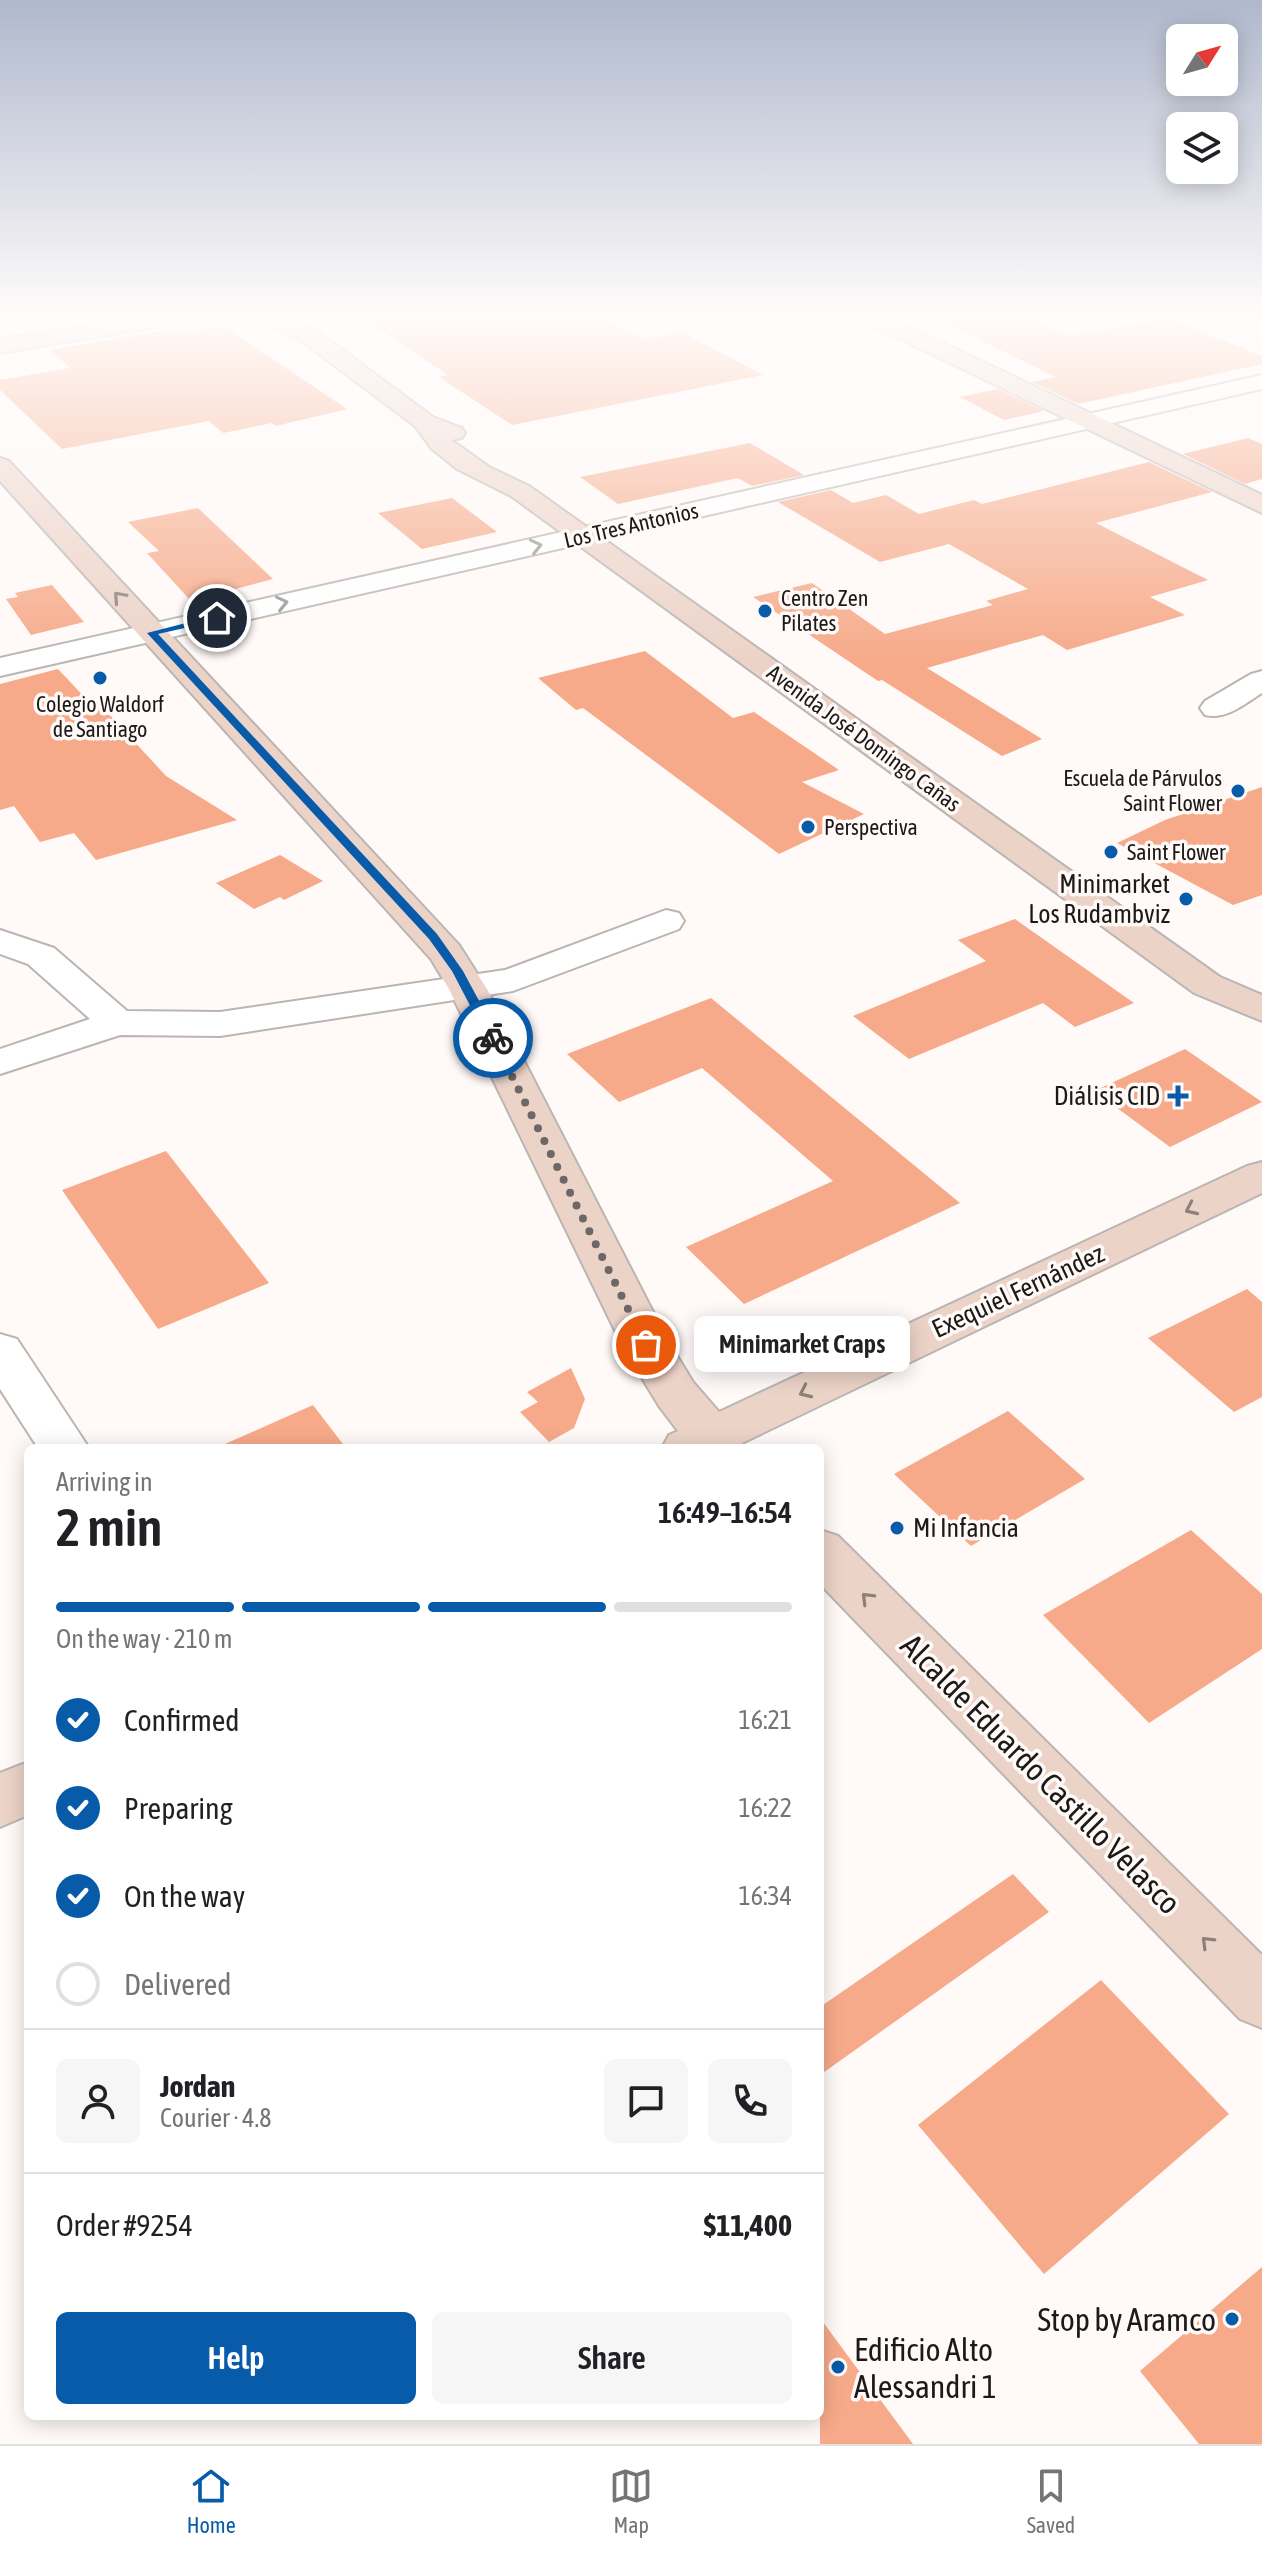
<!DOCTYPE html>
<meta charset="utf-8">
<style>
body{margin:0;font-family:"Asap Condensed",sans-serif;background:#f6f6f6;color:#202124;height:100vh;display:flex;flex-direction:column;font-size:30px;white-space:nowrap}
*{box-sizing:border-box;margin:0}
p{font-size:26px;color:#757577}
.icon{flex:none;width:44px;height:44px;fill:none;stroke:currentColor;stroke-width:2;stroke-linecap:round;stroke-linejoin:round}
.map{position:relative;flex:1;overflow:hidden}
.panel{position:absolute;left:24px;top:1444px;width:800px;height:976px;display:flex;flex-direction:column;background:#fff;border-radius:12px;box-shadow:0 4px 20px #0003}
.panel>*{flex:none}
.needle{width:52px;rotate:53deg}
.fabs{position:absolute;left:1166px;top:24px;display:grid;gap:16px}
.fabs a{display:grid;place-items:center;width:72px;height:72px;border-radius:12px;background:#fff;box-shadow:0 4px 20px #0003;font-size:40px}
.pin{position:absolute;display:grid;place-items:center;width:68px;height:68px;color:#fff;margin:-34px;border:4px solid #fff;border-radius:50%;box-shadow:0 2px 8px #0007}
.courier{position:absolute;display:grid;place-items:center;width:80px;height:80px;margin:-40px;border:6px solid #085ba9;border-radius:50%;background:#fff;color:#222;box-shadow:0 2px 10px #0007}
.bubble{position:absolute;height:56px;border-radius:12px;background:#fff;box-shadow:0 4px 20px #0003;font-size:26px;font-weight:600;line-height:56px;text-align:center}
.overview em{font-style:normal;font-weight:600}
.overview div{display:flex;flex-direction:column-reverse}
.overview{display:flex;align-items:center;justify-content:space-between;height:136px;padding:0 32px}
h1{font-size:52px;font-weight:600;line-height:60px}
.bar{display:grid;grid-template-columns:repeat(4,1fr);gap:12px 8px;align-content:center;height:96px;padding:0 32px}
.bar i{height:10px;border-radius:6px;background:#e0e0e0}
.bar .active{background:#085ba9}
.bar p{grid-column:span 4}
.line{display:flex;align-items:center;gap:20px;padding:0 32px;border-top:2px solid #e0e0e0}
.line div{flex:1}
.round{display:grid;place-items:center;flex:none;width:84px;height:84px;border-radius:12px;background:#f6f6f6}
ol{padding:0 32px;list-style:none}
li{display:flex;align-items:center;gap:24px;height:88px}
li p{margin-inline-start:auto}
li .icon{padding:8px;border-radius:50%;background:#085ba9;color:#fff;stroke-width:4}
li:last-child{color:#757577}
li i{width:44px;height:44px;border:4px solid #e0e0e0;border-radius:50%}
.button{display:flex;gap:16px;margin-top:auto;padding:16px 32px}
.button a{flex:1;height:92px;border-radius:12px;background:#085ba9;color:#fff;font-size:32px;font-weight:600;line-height:92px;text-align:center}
.button a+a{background:#f6f6f6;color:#202124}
.dock{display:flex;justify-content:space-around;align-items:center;height:112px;border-top:2px solid #e0e0e0;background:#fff;font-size:22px;color:#757577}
.dock a{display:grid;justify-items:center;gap:4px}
.dock .active{color:#085ba9}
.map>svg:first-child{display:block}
.building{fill:#f6aa8a}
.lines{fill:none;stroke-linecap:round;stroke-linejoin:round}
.street-casing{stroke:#bbb5b2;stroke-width:4}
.secondary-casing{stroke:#bbb5b2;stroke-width:4}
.street{fill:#fff;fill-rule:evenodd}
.secondary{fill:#ecd3c8;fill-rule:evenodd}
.oneway{stroke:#999898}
.oneway2{stroke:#8e8079}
.route{fill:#085ba9}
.done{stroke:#6b6867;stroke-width:8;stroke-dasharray:0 14.4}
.poi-dot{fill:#085ba9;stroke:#fff9f7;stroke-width:3}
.labels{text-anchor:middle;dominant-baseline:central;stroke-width:7;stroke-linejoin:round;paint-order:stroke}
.far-street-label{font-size:22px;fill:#1c1a19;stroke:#fff9f7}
.far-poi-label{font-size:22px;fill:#1c1a19;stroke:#fff9f7;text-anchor:start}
.poi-label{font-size:26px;fill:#1c1a19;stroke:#fff9f7;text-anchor:end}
.street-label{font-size:26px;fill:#1c1a19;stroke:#fff9f7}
.near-street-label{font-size:32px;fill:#1c1a19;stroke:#fff9f7}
.near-poi-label{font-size:32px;fill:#1c1a19;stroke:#fff9f7;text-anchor:end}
</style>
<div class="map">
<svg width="1262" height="2444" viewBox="0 0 1262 2444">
<rect width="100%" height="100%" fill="#fff9f7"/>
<!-- building -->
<path class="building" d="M362,318H603L644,339L682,332L763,375L512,425L439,377L448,375Z
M934,318H1032L1070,336L1169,318L1262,356V364L1078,404L1032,382L1056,377Z
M224,326L347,409L276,426L272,423L223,433L209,421L62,449L0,390V380L70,368L50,350L168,330L174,334Z
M998,389L1044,411L1004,420L960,397Z
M1248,438L1262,444V479L1245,484L1183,454Z
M750,443L804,475L752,486L738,478L618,504L580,477Z
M1149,462L1212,492L1096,523L1208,580L1150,597L1185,615L1067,650L1043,635L927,668L1042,739L1002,756L882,680L878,681L753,597L812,583L885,634L993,605L986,601L1028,589L949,544L880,562L778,502L831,490L853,503L886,495L919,514L974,500L982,504Z
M452,498L497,532L422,549L378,513Z
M198,508L273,579L191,601L147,553L159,551L128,522Z
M52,585L84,622L31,635L6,599L18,597L15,593Z
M645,651L733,718L754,712L839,770L802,782L864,814L779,854L583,708L576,710L538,678Z
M58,669L90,703L97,701L166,776L237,820L96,860L74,833L40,842L14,806L0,810V684Z
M1262,787V895L1233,905L1117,843L1165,820Z
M280,855L323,881L284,900L280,897L254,909L216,883Z
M1015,919L1134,1003L1075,1027L1043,1003L909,1059L853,1016L986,961L958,940Z
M711,998L960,1203L744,1304L686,1247L833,1181L702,1068L619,1102L567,1054Z
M1185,1049L1262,1102L1170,1147L1094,1091Z
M166,1151L269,1283L158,1329L62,1190Z
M1247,1289L1262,1302V1397L1234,1412L1148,1338Z
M571,1368L585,1399L574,1428L549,1442L520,1412L538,1402L527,1392Z
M313,1405L346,1448H216Z
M1008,1411L1085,1479L971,1546L894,1474Z
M1191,1530L1262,1594V1649L1149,1723L1043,1615Z
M1013,1874L1049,1912L820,2075V2007Z
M1101,1980L1229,2114L1044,2274L918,2125Z
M1262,2267V2444H1199L1140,2371Z
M820,2318L913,2444H820Z"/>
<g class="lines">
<defs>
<path id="street" d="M1262,375V389L0,676V658Z
M1262,671V693C1244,704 1227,720 1205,715L1200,708L1205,701L1251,674Z
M666,910L679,913L684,921L679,929L513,991L220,1036L120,1035L0,1074V1049L90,1019L28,964L0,954V930L54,948L127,1011L220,1012L505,970Z
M0,1334L17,1339L89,1448H38L0,1389Z"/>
<path id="secondary" d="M135,318H184L173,324L0,353V339Z
M261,318H288L316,330L433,417L462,428L465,433L462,438L451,440L489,467L529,486L1220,977L1262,995V1021L1194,993L511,496L457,469L432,449L415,426L300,340L263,323Z
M864,318H891L1262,495V513L867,323Z
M0,458L9,461L459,945L487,989L668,1341L693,1382L719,1412L1247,1166L1262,1162V1193L742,1443L745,1448H662L669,1435L678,1431L659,1406L622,1345L449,989L431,959L0,481Z
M820,1530L838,1536L1262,1955V2028L1240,2019L820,1584Z
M28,1762V1815L0,1827V1773Z"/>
</defs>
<!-- street casing -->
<use href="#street" class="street-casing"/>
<!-- secondary casing -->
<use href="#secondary" class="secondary-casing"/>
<!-- street -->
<use href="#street" class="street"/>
<!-- secondary -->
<use href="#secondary" class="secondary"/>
</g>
<!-- one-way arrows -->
<defs><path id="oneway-chevron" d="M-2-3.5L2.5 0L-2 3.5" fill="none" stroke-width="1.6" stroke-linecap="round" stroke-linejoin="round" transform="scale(2)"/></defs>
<g class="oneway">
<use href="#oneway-chevron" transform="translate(536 546) rotate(-13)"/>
<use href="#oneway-chevron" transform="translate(282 603) rotate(-13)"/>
</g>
<g class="oneway2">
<use href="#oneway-chevron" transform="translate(119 597) rotate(-132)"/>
<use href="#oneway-chevron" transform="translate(1191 1209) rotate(155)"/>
<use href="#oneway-chevron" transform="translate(805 1392) rotate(155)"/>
<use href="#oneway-chevron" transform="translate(867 1598) rotate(-135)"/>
<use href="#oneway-chevron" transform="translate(1207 1942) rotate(-135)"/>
</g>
<!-- sky -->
<linearGradient id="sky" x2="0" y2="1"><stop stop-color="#afb8cc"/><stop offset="0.48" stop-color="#fffcfb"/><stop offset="1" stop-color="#fffcfb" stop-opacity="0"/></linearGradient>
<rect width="1262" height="660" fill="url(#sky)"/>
<!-- route -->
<path class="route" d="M217,615L220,620L158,634L437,934L463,971L499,1038L497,1041L487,1038L452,971L429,939L147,633Z"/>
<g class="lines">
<!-- done -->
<path class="done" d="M493,1038L646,1345"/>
</g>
<!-- markers -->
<g class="poi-dot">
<circle cx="765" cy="611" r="8"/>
<circle cx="100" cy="678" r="8"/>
<circle cx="1238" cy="791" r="8"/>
<circle cx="808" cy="827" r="8"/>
<circle cx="1111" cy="852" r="8"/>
<circle cx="1186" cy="899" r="8"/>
<path d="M1174 1084h8v8h8v8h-8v8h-8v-8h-8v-8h8z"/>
<circle cx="897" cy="1528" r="8"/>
<circle cx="1232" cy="2319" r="8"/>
<circle cx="838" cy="2367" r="8"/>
</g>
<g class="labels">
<!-- far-street labels -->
<g class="far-street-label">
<text transform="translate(631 525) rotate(-13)">Los Tres Antonios</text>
<text transform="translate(864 738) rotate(36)">Avenida José Domingo Cañas</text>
</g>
<!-- far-poi labels -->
<g class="far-poi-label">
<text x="781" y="598">Centro Zen<tspan x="781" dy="25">Pilates</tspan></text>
<text x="100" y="704" text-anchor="middle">Colegio Waldorf<tspan x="100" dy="25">de Santiago</tspan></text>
<text x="1222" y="778" text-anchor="end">Escuela de Párvulos<tspan x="1222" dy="25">Saint Flower</tspan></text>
<text x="824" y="827">Perspectiva</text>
<text x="1127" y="852">Saint Flower</text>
</g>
<!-- poi labels -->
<g class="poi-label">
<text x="1170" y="884">Minimarket<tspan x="1170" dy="30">Los Rudambviz</tspan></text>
<text x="1160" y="1096">Diálisis CID</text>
<text x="913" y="1528" text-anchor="start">Mi Infancia</text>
</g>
<!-- street labels -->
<g class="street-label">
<text transform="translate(1018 1291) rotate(-25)">Exequiel Fernández</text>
</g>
<!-- near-street labels -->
<g class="near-street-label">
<text transform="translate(1041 1774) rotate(45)">Alcalde Eduardo Castillo Velasco</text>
</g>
<!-- near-poi labels -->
<g class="near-poi-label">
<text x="1216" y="2319">Stop by Aramco</text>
<text x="854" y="2349" text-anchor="start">Edificio Alto<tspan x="854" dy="37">Alessandri 1</tspan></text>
</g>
</g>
</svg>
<div class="fabs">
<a><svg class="needle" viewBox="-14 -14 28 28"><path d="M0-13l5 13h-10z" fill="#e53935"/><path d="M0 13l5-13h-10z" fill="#757577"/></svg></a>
<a><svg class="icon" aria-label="layers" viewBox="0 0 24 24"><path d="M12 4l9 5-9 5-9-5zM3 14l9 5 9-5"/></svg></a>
</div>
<div class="pin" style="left:646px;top:1345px;background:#ea580c"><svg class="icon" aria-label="bag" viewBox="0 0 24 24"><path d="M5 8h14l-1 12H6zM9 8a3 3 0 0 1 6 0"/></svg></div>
<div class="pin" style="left:217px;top:618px;background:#1f2937"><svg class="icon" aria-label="home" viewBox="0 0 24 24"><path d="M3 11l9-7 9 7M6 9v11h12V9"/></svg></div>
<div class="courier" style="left:493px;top:1038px"><svg class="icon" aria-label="bike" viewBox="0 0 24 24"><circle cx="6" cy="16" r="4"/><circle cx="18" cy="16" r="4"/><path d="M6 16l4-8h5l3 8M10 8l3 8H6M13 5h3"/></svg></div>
<div class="bubble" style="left:694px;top:1316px;width:216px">Minimarket Craps</div>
<section class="panel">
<div class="overview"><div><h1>2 min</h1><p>Arriving in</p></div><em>16:49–16:54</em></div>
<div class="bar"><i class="active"></i><i class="active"></i><i class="active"></i><i></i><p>On the way · 210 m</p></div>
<ol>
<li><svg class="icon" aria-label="check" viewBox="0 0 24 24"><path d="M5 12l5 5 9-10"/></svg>Confirmed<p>16:21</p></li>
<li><svg class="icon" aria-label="check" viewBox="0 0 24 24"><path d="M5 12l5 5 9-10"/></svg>Preparing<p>16:22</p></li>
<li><svg class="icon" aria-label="check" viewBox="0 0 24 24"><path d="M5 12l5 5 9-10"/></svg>On the way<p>16:34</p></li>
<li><i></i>Delivered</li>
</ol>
<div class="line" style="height:144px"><a class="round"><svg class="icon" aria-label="person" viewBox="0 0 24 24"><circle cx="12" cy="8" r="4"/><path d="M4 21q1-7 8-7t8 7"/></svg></a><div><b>Jordan</b><p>Courier · 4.8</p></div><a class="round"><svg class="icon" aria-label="chat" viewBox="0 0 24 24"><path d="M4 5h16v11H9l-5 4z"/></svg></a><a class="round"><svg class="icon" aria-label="phone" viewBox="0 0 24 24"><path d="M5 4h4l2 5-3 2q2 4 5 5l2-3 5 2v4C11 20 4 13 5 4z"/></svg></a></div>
<div class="line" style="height:104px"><div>Order #9254</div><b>$11,400</b></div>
<div class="button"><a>Help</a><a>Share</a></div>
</section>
</div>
<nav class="dock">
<a class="active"><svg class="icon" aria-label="home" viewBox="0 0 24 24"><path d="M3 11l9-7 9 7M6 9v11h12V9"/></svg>Home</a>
<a><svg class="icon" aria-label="map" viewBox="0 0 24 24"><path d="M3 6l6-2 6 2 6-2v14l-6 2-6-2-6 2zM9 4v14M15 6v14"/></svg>Map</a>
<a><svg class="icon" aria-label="saved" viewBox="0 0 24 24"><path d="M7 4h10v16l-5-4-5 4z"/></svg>Saved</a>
</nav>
